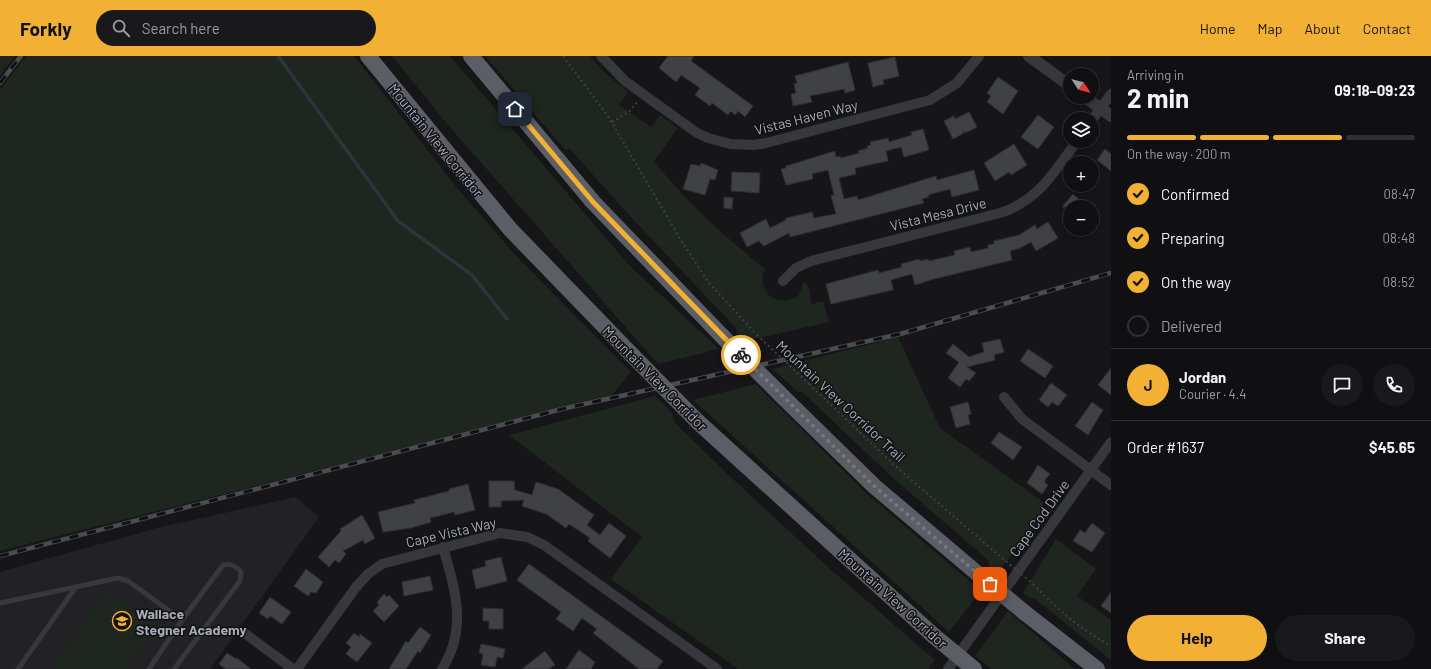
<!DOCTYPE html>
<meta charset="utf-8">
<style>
body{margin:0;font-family:Barlow,sans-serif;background:#19191b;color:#f1f3f6;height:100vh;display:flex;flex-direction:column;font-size:15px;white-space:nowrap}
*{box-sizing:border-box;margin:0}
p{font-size:13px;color:#9c9d9f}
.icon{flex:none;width:22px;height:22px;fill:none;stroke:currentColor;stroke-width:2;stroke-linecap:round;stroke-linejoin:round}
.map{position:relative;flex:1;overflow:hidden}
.details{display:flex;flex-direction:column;background:#101012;width:320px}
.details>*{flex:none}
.needle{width:26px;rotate:126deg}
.tools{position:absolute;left:1063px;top:12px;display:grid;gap:8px}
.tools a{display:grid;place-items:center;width:36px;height:36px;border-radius:50%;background:#101012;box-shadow:0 2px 6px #0003,0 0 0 1px #303032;font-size:20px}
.pin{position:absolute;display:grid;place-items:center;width:34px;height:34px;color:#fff;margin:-17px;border-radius:8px;box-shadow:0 2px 6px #0006}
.courier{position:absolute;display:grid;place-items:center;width:40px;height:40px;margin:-20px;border:3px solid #f2b134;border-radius:50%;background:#fff;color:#222;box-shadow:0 1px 5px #0007}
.summary em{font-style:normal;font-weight:700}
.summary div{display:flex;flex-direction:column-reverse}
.summary{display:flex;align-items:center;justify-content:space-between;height:68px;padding:0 16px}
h1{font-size:26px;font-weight:700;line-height:30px}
.bar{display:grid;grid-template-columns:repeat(4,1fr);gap:6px 4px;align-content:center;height:48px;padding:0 16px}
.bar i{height:5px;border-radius:3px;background:#303032}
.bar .current{background:#f2b134}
.bar p{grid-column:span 4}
.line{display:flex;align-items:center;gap:10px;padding:0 16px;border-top:1px solid #303032}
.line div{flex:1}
.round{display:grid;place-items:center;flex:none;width:42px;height:42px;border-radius:21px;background:#19191b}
ol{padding:0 16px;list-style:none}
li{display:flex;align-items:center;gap:12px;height:44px}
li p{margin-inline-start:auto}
li .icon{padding:4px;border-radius:50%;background:#f2b134;color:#111;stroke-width:4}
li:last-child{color:#9c9d9f}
li i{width:22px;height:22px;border:2px solid #303032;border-radius:50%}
.cta{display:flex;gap:8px;margin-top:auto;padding:8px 16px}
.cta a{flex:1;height:46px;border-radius:24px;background:#f2b134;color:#111;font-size:16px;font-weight:700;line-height:46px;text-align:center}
.cta a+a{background:#19191b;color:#f1f3f6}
header{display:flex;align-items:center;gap:24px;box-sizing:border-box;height:56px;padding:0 20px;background:#f2b134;color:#111}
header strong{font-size:19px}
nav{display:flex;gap:22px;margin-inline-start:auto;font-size:14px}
.search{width:280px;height:36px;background:#19191b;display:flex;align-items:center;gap:10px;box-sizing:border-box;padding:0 14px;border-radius:22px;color:#9c9d9f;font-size:15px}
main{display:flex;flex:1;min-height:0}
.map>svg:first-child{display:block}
.built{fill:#222225}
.green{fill:#1e261f}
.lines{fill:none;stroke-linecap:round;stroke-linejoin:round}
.stream{stroke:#2c353c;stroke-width:3.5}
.building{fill:#404145;stroke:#303034}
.path{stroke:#3d3f44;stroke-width:2;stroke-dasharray:2 3;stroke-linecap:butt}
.service{stroke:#37383d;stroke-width:5}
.minor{stroke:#37383d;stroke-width:10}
.tertiary{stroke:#37383d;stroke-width:12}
.trunk{stroke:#5b5e65;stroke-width:16}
.rail-casing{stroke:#4a4c52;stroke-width:4.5}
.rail{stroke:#111113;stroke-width:3;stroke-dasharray:9;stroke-linecap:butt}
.path-bridge{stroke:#3d3f44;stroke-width:2;stroke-dasharray:2 3;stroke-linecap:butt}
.trunk-bridge{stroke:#5b5e65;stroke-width:16}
.done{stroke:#757880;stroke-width:4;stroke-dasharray:0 7.2}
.route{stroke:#f2b134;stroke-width:5}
.labels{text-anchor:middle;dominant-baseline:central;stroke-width:3;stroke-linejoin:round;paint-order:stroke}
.street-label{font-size:14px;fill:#a8adb8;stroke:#111113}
.poi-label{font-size:14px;font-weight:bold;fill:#a8adb8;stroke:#111113;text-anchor:start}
</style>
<header>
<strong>Forkly</strong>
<div class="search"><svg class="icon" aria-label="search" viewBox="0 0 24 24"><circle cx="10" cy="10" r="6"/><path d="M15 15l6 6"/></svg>Search here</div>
<nav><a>Home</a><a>Map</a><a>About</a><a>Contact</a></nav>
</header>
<main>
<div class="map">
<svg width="1111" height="613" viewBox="0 0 1111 613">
<rect width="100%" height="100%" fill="#161618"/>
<!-- built -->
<path class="built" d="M296,441L319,461L210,613H0V516L157,472Z"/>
<!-- green -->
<path class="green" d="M0,0H15L0,20Z
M26,0H354L458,133L518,202L631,316L611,340L0,495V34Z
M392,0H450L629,209L719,293L658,308L448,69Z
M485,0H590L604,16L628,36L619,49L651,71L660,59L678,72L654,105C686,146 724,180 765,213C755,236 779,254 799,239L804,225L809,232L812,248L823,245L829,266L745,285L737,276L736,272L628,158L569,92L566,95Z
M898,281L940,372L1043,446L1044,458L998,516L989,510V505L893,422L802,336H798L773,313Z
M756,328L867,438L981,535L949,576L693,344Z
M655,340L670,354L675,367L735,425L829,512L935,604L928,613H738L611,523L642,481L509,379Z
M1056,483L1096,513L1077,540L1111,564V604L1034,542H1030L1023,537Z
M107,536L156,572L126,613H51Z
M1008,555L1075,613H992L975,600Z"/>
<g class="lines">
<!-- stream -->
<path class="stream" d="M278,0L398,165L472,219L507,263"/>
</g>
<!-- building -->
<path class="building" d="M668,0H694L691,5L753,50L745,61L738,55L735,59L731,55L728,59L712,47L710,50L695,39L700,32L681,19L676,26L659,12Z
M895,1L899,20L883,24L884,28L873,31L868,7Z
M848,6L855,34L845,37L844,33L810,40L812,46L793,50L791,38L796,37L794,28L797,27L795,20Z
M998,21L1018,35L1003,58L987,46L991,40L987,37Z
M969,56L977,71L965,77L963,74L964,77L953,83L944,65L954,60L955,63Z
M1038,59L1054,71L1038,93L1021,81Z
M923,73L929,94L904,101L901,91L886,95L888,105L855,112L856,118L839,122L844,143L857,140L858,144L936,120L937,124L974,114L979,134L952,141L950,133L928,139L929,141L922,143L924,147L790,181L789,177L764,190L759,185L747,191L740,177L766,163L770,172L786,164V162L812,156L814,162L836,158L831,140L834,139L828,114L812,118L813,123L786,129L781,113L786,112V110L835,95L836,101L840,100L841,102L859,97L858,95L868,92L867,90L871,89L870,86L888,82L889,86L912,79L911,76Z
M1014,88L1027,109L1011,119L1009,116L995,125L984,107Z
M1105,93L1111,98V115L1097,104Z
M701,107L718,114L715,124L710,123L705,139L683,133L691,108L700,110Z
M732,116L760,117L759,137L731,135Z
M1073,138L1088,151H1062Z
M724,141L733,142L732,153L724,152Z
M1048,166L1058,182L1036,195L1031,186L1020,192L1010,195L1012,204L934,223L915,229L912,218L891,224L893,234L831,248L826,228L878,214L879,217L902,211L901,208L919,203L920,205L928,203L929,205L955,199L954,195L970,191L971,196L988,192V189L994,188V185L1019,179L1035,169L1037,173Z
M1000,283L1004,296L994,299L995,304L967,311L976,317L969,325L966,323L960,331L948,322L959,306L946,297L953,288L969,301L984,296L982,287Z
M1028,293L1053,310L1045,322L1020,305Z
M1111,312V339L1098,329Z
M1051,327L1067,339L1058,350L1052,346L1048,351L1039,344Z
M968,346L971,358L968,359L970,368L956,372L950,351Z
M1092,346L1103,354L1088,379L1075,370Z
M999,376L1022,391L1013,404L991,387Z
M1038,409L1050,418L1045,424V427L1048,429L1042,438L1027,427Z
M489,425H514L515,434L532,439L536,426L558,433L594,459L587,469L600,479L609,467L626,480L610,502L588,485L590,482L569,468L566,472L546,458L522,450L524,444L501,445V451H489Z
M468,428L475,454L455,459L454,456L430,462L431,466L411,472L383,476L378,456L415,447L414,444L449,435V433Z
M362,459L375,482L365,488L363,484L343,495L346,498L339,507L335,504L329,511L318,501L341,475L340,473Z
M1092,467L1105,477L1092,496L1073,485L1080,474L1085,477Z
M501,501L507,525L476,533L472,514L486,510L485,505Z
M529,508L663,605L657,613H639L593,577L597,573L582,562L573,575L556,563L561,556L517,524Z
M306,513L323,526L316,537L311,536L308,540L294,530Z
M430,520L433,534L404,540L402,526Z
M1111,536V557L1101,550Z
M384,538L387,541L389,539L399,550L384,566L373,555L379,549L377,546Z
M270,541L291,556L282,568L270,560L268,563L259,557Z
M483,552L503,553V573H489V565H483Z
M420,571L431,579L420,597L418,595L406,613H389L406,585L408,587Z
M354,577L359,581L360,578L372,587L357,606L346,598L351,591L346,587Z
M481,588L505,593L503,602L497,601L495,611L481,609L483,598L479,597Z
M579,594L595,606L591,613H566Z
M545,595L555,609L549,613H522Z
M227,597L236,603L237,602L251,613H226L219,608Z"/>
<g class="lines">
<!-- path -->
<path class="path" d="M563,0L608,60L679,181L708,226L757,279
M612,66L630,55L637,46
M809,328L893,408L1002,502
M1033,528C1058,554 1079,572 1111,590"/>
<!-- service -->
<path class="service" d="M0,547L118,522L128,525L182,564
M18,613L76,531
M149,613L182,564L223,509C231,507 236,510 241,516L240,525L174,613"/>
<!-- minor -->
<path class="minor" d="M601,0L625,25L697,77L708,82L730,88L754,89L766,87L930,44L957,27L979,0
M1092,64L1111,38
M783,225L796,212L811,205L1000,157C1038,145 1055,115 1077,85
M1004,341L1022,363L1111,429
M243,576L293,613
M297,613L356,531L368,518L382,508L500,477L527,481L544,489L717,613
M442,613C468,572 455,534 443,491
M948,613L1111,386"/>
<!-- tertiary -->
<path class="tertiary" d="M1029,0L1070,30
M1085,41L1111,60"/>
<!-- trunk -->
<path class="trunk" d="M368,0L510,173L633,300
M471,0L593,146L721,279
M784,342L874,430L978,518
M698,366L934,580
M1025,557L1097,613"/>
<defs>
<path id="rail" d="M0,27L21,0
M0,500L562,353L900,278L1111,217"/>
</defs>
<!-- rail casing -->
<use href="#rail" class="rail-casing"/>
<!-- rail -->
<use href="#rail" class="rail"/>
<!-- path-bridge -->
<path class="path-bridge" d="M757,279L809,328
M1002,502L1033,528"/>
<!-- trunk-bridge -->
<path class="trunk-bridge" d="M721,279L784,342
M633,300L698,366
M978,518L1025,557
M934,580L974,613"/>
</g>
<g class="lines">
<!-- done -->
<path class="done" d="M741,299L874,430L990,528"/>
<!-- route -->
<path class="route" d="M515,53L593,146L741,299"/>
</g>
<!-- icons -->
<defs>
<symbol id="school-ring" viewBox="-11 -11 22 22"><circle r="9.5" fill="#111113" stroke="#f2b134" stroke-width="1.5"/><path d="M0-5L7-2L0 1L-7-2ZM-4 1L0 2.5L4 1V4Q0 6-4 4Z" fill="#f2b134"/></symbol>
</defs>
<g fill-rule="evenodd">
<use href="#school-ring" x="111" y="554" width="22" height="22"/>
</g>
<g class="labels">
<!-- street labels -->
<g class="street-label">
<text transform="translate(806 61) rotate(-14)">Vistas Haven Way</text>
<text transform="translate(436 84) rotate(51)">Mountain View Corridor</text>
<text transform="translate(938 158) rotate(-14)">Vista Mesa Drive</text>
<text transform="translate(655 322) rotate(45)">Mountain View Corridor</text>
<text transform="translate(841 345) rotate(43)">Mountain View Corridor Trail</text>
<text transform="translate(1039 462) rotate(-54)">Cape Cod Drive</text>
<text transform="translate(451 476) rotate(-13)">Cape Vista Way</text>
<text transform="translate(893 542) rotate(42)">Mountain View Corridor</text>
</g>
<!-- poi labels -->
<g class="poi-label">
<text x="136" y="557">Wallace<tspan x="136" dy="16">Stegner Academy</tspan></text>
</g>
</g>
</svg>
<div class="tools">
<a><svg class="needle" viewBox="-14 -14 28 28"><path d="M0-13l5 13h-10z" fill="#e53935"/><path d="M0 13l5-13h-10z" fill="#9c9d9f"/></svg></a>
<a><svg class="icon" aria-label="layers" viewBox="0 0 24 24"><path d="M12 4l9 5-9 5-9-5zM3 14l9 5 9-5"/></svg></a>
<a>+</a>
<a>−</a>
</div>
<div class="pin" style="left:990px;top:528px;background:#ea580c"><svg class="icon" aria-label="bag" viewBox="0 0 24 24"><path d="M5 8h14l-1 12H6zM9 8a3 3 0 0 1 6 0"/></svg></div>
<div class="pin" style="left:515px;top:53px;background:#1f2937"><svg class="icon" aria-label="home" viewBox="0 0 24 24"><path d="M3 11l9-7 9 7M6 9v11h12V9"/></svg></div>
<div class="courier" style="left:741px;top:299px"><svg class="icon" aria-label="bike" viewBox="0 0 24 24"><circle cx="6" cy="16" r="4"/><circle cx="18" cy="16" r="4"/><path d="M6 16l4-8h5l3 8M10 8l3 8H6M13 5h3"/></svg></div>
</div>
<section class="details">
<div class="summary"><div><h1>2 min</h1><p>Arriving in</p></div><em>09:18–09:23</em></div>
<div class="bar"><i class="current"></i><i class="current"></i><i class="current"></i><i></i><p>On the way · 200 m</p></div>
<ol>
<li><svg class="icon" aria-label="check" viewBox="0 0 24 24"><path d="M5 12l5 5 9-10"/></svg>Confirmed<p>08:47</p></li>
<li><svg class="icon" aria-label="check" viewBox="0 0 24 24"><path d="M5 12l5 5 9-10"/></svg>Preparing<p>08:48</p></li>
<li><svg class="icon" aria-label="check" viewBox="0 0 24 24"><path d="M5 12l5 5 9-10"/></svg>On the way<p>08:52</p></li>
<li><i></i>Delivered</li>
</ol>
<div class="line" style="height:72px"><b class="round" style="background:#f2b134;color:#111">J</b><div><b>Jordan</b><p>Courier · 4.4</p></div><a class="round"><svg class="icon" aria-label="chat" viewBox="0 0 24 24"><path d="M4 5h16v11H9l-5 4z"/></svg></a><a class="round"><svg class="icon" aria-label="phone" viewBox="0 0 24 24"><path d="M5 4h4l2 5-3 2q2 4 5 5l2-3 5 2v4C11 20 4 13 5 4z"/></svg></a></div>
<div class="line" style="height:52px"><div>Order #1637</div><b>$45.65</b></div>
<div class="cta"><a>Help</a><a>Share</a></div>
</section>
</main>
